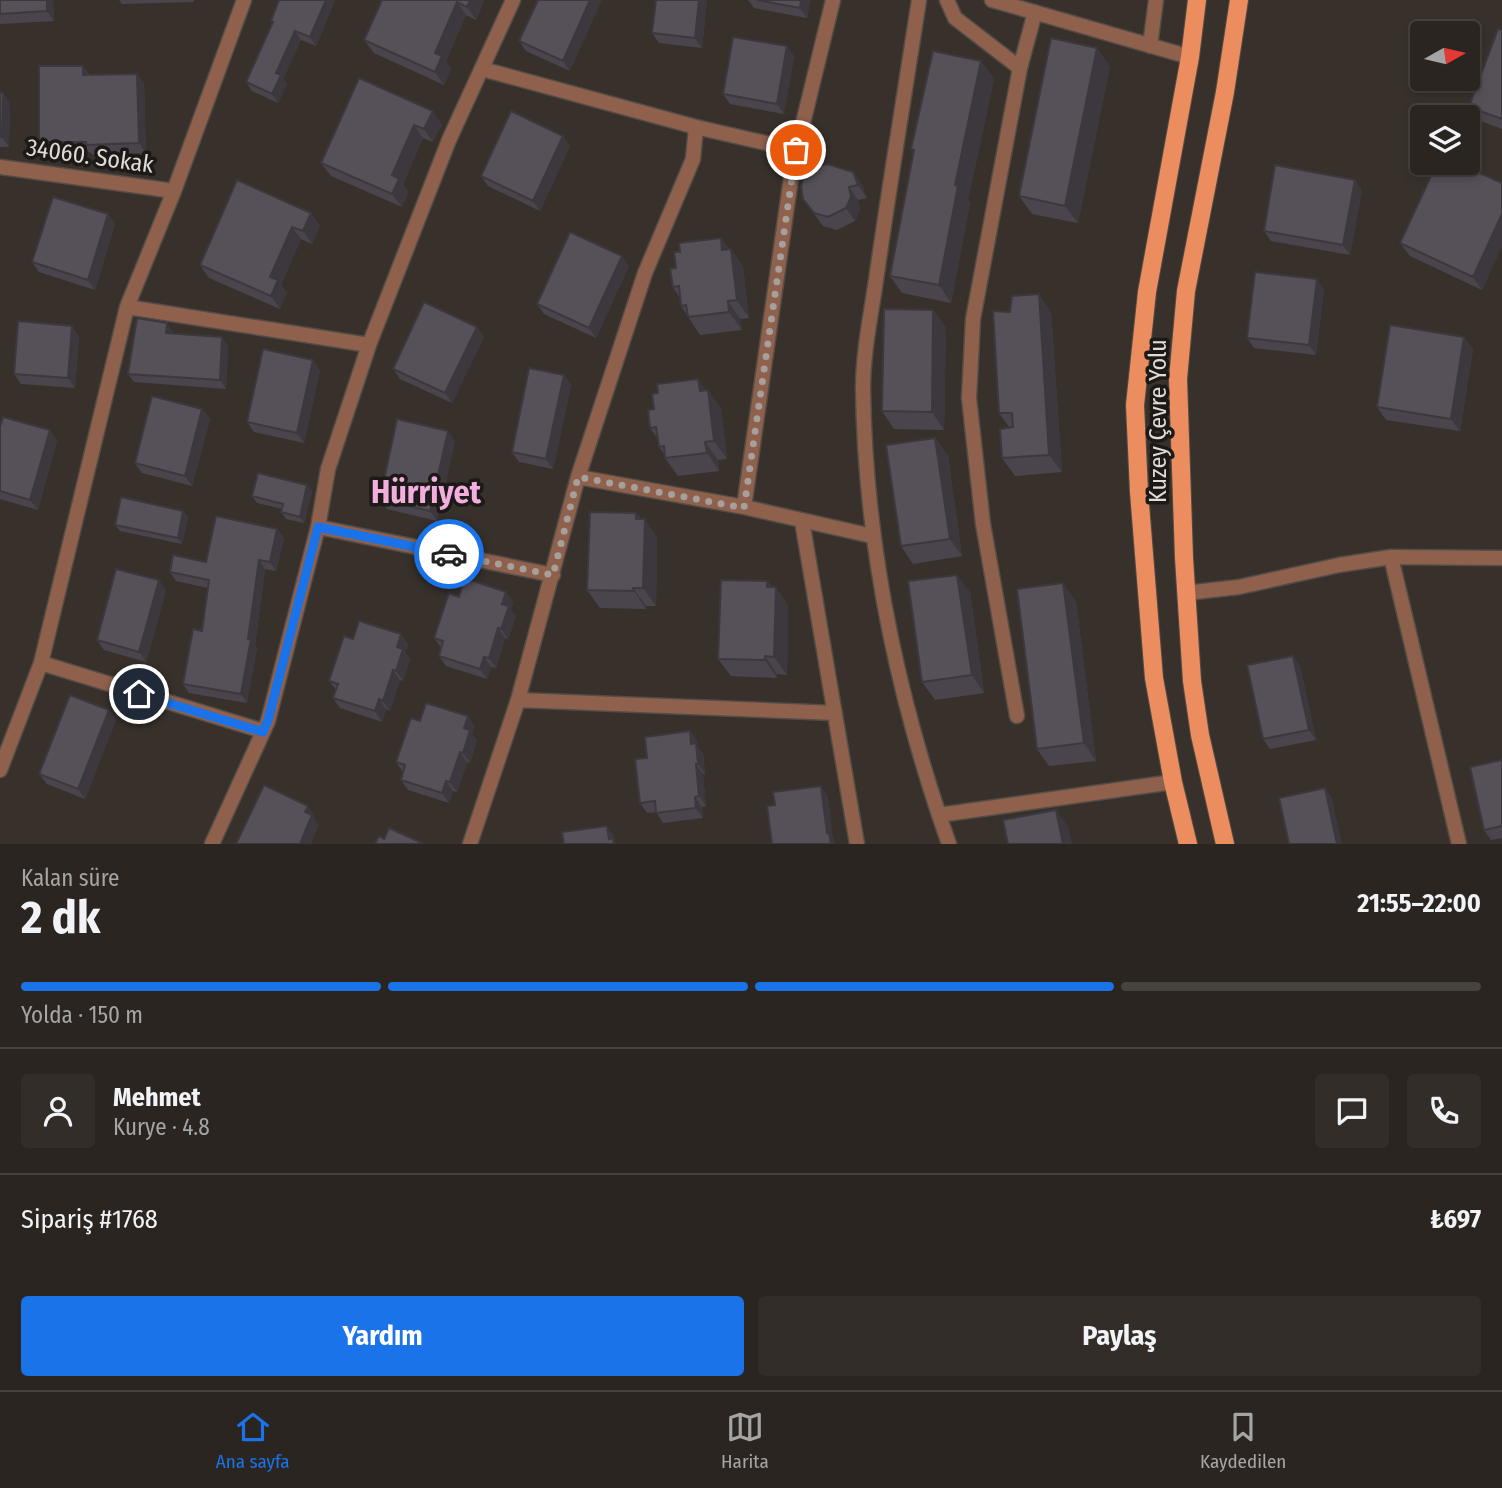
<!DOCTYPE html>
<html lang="tr">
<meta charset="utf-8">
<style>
body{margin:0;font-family:"Fira Sans Condensed",sans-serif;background:#322d29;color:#f1f3f6;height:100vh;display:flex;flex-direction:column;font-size:26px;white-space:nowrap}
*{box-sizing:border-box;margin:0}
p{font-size:23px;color:#a5a5a5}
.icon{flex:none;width:38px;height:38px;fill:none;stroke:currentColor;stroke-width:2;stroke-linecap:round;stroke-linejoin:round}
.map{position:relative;height:844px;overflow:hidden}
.panel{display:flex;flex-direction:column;background:#2a2520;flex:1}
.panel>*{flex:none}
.needle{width:46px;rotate:82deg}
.tools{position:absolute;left:1410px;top:21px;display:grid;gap:14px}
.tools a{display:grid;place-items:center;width:70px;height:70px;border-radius:7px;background:#2a2520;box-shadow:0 4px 10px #0003,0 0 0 2px #46423e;font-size:35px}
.pin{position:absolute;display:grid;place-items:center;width:60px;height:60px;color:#fff;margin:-30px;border:4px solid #fff;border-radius:50%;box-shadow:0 2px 7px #0007}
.courier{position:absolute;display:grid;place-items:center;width:70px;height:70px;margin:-35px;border:5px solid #1a73e8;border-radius:50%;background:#fff;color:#222;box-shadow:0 2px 9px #0007}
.summary em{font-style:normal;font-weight:700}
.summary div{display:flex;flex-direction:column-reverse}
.summary{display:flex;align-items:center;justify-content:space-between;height:119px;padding:0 21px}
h1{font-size:46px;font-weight:700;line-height:52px}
.bar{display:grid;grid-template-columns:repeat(4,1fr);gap:10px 7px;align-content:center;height:84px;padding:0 21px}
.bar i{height:9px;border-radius:5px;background:#46423e}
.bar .current{background:#1a73e8}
.bar p{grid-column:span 4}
.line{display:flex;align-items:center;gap:18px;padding:0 21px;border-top:2px solid #46423e}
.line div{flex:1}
.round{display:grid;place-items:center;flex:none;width:74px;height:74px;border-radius:7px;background:#322d29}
.primary-button{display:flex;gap:14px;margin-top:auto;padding:14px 21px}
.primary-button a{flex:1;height:80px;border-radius:7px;background:#1a73e8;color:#fff;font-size:28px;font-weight:700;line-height:80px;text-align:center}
.primary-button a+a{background:#322d29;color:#f1f3f6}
.tab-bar{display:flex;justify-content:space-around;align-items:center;height:98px;border-top:2px solid #46423e;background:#2a2520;font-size:19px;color:#a5a5a5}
.tab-bar a{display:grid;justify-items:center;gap:4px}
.tab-bar .current{color:#1a73e8}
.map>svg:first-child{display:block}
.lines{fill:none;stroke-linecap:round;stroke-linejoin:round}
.minor-casing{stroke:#534c47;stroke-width:17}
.tertiary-casing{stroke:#534c47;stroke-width:17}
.primary-casing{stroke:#534c47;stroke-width:20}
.minor{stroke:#8f614c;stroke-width:14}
.tertiary{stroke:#8f614c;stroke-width:14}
.primary{stroke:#eb8d5f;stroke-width:18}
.wall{fill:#4a454c}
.shaded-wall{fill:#3c383e}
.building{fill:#565058;stroke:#3c383e;stroke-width:2}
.done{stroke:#a5a09b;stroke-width:7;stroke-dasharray:0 12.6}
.route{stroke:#1a73e8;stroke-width:9}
.labels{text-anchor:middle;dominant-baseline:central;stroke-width:7;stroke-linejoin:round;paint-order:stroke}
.street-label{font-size:24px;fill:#e0dbd8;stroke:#1c1917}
.district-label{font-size:32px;font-weight:bold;fill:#f1aedf;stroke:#1c1917}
</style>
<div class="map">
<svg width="1502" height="844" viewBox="0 0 1502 844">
<rect width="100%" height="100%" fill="#38312b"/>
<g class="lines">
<defs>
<path id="minor" d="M919,0C905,91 890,182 877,273C872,310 863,350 863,389C865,534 893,677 939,815
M947,0L955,18L1020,68
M992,0L1190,57
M1150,46L1156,0
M696,127L796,150
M0,167L174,191
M127,307L369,345
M578,477L744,507L872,536
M744,507L793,164L833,0
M802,521L857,844
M318,527L553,575
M1391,557L1459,844
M1186,593L1239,587L1339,565L1391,557L1502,558
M41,663L263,731
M518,700L835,713
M1017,716L983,524L969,398L973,319L1020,68L1035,12
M0,770L41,663L127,307L174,191L244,0
M470,844L518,700L578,477L645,273L693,159L696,127L482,69
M949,844L939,815L1173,782"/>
<path id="tertiary" d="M212,844L268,721L318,527L328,469L369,345L449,140L513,0"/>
<path id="primary" d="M1188,844L1173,782L1154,678L1139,492L1135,405L1147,292L1190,57L1197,0
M1225,844L1200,735L1192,681L1184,558L1178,379L1186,291L1225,92L1239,0"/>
</defs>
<!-- minor casing -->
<use href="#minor" class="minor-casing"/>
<!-- tertiary casing -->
<use href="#tertiary" class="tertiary-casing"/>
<!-- primary casing -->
<use href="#primary" class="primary-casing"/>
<!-- minor -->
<use href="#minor" class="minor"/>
<!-- tertiary -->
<use href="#tertiary" class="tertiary"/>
<!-- primary -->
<use href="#primary" class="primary"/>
</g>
<!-- wall -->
<path class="wall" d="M0,0H53L54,21L0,24Z
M119,0H194V2L122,4Z
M279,0H335L316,46L301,40L283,79L287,84L278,103L252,91L246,82L273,23L271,21Z
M382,0L484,1L476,20L466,15L446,61L451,69L444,85L374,53L364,40Z
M538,0L570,71L526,51L519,41Z
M656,0H707L702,48L659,43L652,33Z
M748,0H810L807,18L754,8Z
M1502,30V129L1478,120L1469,107Z
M794,56L784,114L730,104L723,94Z
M981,61L994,79L968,200L970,203L951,303L902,293L890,276L914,152L911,149Z
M83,66L90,75L137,74L144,84L146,153L93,155L90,152H46L39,142Z
M1110,66L1078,223L1032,214L1019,196Z
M359,78L442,124L433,142L423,138L403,184L408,192L402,207L331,176L321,163Z
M0,93L10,103L9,147H0Z
M570,146L540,211L488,186L481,176Z
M853,172L862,185L867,198L858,200L860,210L855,221L837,230L823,226L803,199Z
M1502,183V246L1482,290L1410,256L1400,243Z
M1362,190L1350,255L1271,241L1264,231Z
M311,213L320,226L312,244L301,239L281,285L287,293L280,309L209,278L200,265Z
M108,214L115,224L95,290L39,272L32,262Z
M721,238L729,249H731L743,267L749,318L740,319L742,330L700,335L681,306L680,298L673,287L676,268L680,252Z
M629,266L596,338L544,314L537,304Z
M1324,289L1316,355L1254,348L1247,338Z
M933,310L946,328L944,430L894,429L882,411Z
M1010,312H1051L1062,472L1015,476L1002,458L1010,428L999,413Z
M477,327L484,337L452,403L400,379L393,369Z
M173,332V334L228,346L226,389L134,382L128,374Z
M79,336L75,388L21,384L14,374Z
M1473,349L1460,431L1386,420L1377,407Z
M320,370L304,443L254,432L247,422Z
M564,375L571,385L553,469L519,462L512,452Z
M706,390L721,408L727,459L718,460L719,471L678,476L665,458V455L659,447L658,439L650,428Z
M202,409L210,419L192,486L142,473L135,463Z
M0,427L57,440L38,510L0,499Z
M935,438L948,456L962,556L913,564L901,546Z
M455,441L437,521L387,509L380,499Z
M307,485L312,491L304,523L286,519L281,512L282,509L257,503L252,496Z
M183,511L188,517L182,544L120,531L115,525Z
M636,513L657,537L656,606H646V609L600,608L587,590Z
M277,529L284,538L276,571L265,569L255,645L257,648L247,703L189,693L183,684L202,631L208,588L176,581L170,572L206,562Z
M767,581L788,605L787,675L777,674V678L731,676L718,659Z
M166,590L146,662L104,650L97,640Z
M506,592L513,602L511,610L516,616L508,639L505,638L496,668L491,667L487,679L446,666L439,656L441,648L434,638L459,597Z
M970,592L984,693L935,700L922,682Z
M1076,601L1096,761L1049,766L1037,749Z
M401,634L408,645L405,652L410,659L403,681L400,680L390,711L386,709L382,722L340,708L333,698L336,690L329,681L353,639Z
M1293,656L1300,666L1316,740L1270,749L1263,739Z
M109,710L116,720L85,799L47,784L39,774Z
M420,721L475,726L472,734L477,740L470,763L467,762L457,792L453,791L449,803L408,790L401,780L403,772L396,762Z
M690,731L697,741V746L703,753L705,774H703L706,806L702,807L703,818L663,823L656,812L647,813L640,803L647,758Z
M1502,760V838L1491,840L1484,830Z"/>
<!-- shaded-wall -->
<path class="shaded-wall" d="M47,0H53L54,21L47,11Z
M326,0H335L316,46L310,37Z
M470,0H484V1L476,20L467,7Z
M590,0H602L570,71L563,61Z
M699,0H707L702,48L695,38Z
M801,0H810L807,18L800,8Z
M457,2L466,15L446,61L451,69L444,85L435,72V53Z
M295,31L301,40L283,79L287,84L278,103L272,94L276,73Z
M787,46L794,56L784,114L777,104Z
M1097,48L1110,66L1078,223L1065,206Z
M981,61L994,79L968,200L970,203L951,303L939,285L955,185Z
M83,66L90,76L83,75Z
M137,74L144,84L146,153L139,143Z
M3,93L10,103L9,147L2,137Z
M433,111L442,124L433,142L424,129Z
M414,125L423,138L403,184L408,192L402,207L392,194V175Z
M563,136L570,146L540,211L533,201Z
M853,172L862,185L867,198L858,185Z
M1355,180L1362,190L1350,255L1343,245Z
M849,187L858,200L860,210L855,221L846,208Z
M311,213L320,226L312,244L303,231Z
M108,214L115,224L95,290L88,280Z
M1502,214V246L1482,290L1473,277Z
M292,227L301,239L281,285L287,293L280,309L271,296L270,277Z
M721,238L731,252V249L743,267L749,318L737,300L722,250Z
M622,256L629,266L596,338L589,328Z
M1317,279L1324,289L1316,355L1309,345Z
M1039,294L1051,312L1062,472L1049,455Z
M728,301L740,319L742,330L729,312Z
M933,310L946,328L944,430L932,412Z
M167,323L173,332L172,342L166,333Z
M72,326L79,336L75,388L68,378Z
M477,327L484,337L452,403L445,393Z
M222,337L228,346L226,389L220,380Z
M1464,337L1473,349L1460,431L1451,419Z
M313,360L320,370L304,443L297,433Z
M564,375L571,385L553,469L546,459Z
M698,379L709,394L708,390L721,408L727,459L714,441L700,391Z
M202,409L210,419L192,486L185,476Z
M50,430L57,440L38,510L30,500Z
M448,431L455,441L437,521L430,511Z
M935,438L948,456L962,556L950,539Z
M705,442L718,460L719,471L707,453Z
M307,485L312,491L304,523L300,517Z
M183,511L188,517L182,544L178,538Z
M636,513L645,525V519L657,537L656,606L643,588Z
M277,529L284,538L276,571L270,562Z
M259,560L265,569L255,645L257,648L247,703L241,694Z
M957,575L970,592L984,693L972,675Z
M159,580L166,590L146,662L139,652Z
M767,581L776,593V587L788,605L787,675L774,657Z
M1063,583L1076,601L1096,761L1084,743Z
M633,588L646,606V609L634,591Z
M506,592L513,602L511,610L516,616L508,639L501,629L502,604Z
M498,628L505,638L496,668L489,658Z
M401,634L408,645L405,652L410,659L403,681L396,671L397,647Z
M765,656L777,674V678L765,660Z
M1293,656L1300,666L1316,740L1309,730Z
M484,657L491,667L487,679L480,669Z
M393,670L400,680L390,711L383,701Z
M379,699L386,709L382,722L375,711Z
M109,710L116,720L85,799L78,789Z
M468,716L475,726L472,734L477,740L470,763L463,753L464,728Z
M690,731L697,741V746L703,753L705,774L698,764L691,744Z
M460,752L467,762L457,792L450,782Z
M696,764L703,774L706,806L699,796Z
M446,781L453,791L449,803L442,793Z
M821,786L828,796L833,838L836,844H831L827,833Z
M1325,788L1332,798L1342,844H1337Z
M695,797L702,807L703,818L696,808Z
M308,806L315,816L314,818L319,825L311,844H300L305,812Z
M1056,810L1069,828L1072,844H1063Z
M607,826L614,836L615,841L617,844H612L609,839Z"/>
<!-- building -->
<path class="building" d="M0,0H47V11L0,14Z
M279,0H326L310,37L295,31L276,73L281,75L272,94L246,82L273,22L271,21Z
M382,0H470L467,7L457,2L435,53L442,56L435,72L364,40Z
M538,0H590L563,61L519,41Z
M656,0H699L695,38L652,33Z
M757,0H801L800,8Z
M1498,29L1502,30V119L1469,107Z
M733,37L787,46L777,104L723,94Z
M1051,38L1097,48L1065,206L1019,196Z
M933,51L981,61L955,185L958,186L939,285L890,276L914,150L911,149Z
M39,66H83V75L137,74L139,143L86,145V142H39Z
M359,78L433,111L424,129L414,125L392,175L399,179L392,194L321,163Z
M0,93H3L2,137H0Z
M511,111L563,136L533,201L481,176Z
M1437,163H1457L1502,183V214L1473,277L1400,243Z
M827,164L853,172L858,185L849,187L851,197L846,208L828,217L814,213L803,199L801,186L805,173L814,167Z
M1275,165L1355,180L1343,245L1264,231Z
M237,180L311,213L303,231L292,227L270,277L278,280L271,296L200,265Z
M53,197L108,214L88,280L32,262Z
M570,232L622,256L589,328L537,304Z
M721,238L722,250L731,249L737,300L728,301L729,312L688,317L686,305L681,306L679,286L673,287L670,269L676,268L674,252H680L679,243Z
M1255,272L1317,279L1309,345L1247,338Z
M1039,294L1049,455L1002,458L1000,429L1013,427L1012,413H999L993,311L1010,312L1012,296Z
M424,302L477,327L445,393L393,369Z
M884,309L933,310L932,412L882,411Z
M137,318L167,323L166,333L222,337L220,380L128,374Z
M18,321L72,326L68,378L14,374Z
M1390,325L1464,337L1451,419L1377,407Z
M263,349L313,360L297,433L247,422Z
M529,368L564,375L546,459L512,452Z
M698,379L700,391L708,390L714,441L705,442L707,453L665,458L664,446L659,447L656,427L650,428L648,410L654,409L652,394L658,393L657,384Z
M152,396L202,409L185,476L135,463Z
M3,417L50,430L30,500L0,491V427Z
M397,419L448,431L430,511L380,499Z
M935,438L950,539L901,546L886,445Z
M258,473L307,485L300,517L281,512L283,504L252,496Z
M121,497L183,511L178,538L115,525Z
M590,512L636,513V519H645L643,588H633L634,591L587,590Z
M216,516L277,529L270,562L259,560L248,639H251L241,694L183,684L193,629L202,631L209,580L170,572L173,555L206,562Z
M116,569L159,580L139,652L97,640Z
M957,575L972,675L922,682L908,581Z
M464,578L506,592L502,604L509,606L501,629L498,628L489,658L484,657L480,669L439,656L443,641L434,638L449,593L459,597Z
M721,580L767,581V587H776L774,657L765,656V660L718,659Z
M1063,583L1084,743L1037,749L1017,589Z
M359,621L401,634L397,647L403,649L396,671L393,670L383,701L379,699L375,711L333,698L338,684L329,681L344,636L353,639Z
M1293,656L1309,730L1263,739L1247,665Z
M70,695L109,710L78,789L39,774Z
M426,703L468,716L464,728L470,730L463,753L460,752L450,782L446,781L442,793L401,780L405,765L396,762L411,718L420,721Z
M690,731L691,744L696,743L698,764H696L699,796L695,797L696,808L656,813L655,801L640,803L635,759L647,758L645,737Z
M1502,760V826L1484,830L1470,767Z
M264,785L308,806L305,812L312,815L300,844H236Z
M821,786L827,833L829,832L831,844H772L767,806L775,805L773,792Z
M1325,788L1337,844H1289L1279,798Z
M1056,810L1063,844H1008L1003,820Z
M607,826L609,839L613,838L614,844H564L562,832Z
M389,828L422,843V844H375L379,836L384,839Z"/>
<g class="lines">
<!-- done -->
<path class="done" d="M449,554L553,575L578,477L744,508L796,150"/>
<!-- route -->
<path class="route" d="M139,694L263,732L268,720L318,527L449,554"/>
</g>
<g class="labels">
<!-- street labels -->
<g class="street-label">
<text transform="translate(90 156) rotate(8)">34060. Sokak</text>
<text transform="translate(1158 421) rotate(-90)">Kuzey Çevre Yolu</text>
</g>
<!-- district labels -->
<g class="district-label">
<text x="426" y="492">Hürriyet</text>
</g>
</g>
</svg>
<div class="tools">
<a><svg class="needle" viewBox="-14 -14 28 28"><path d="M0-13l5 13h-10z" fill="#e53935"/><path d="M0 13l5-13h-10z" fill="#a5a5a5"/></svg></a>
<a><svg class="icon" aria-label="layers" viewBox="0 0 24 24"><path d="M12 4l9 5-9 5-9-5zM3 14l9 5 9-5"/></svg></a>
</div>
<div class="pin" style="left:796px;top:150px;background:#ea580c"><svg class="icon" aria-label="bag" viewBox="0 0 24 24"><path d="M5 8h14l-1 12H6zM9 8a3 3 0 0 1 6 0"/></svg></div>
<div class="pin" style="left:139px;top:694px;background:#1f2937"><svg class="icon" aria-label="home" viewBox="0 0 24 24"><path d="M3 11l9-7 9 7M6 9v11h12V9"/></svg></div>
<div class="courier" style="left:449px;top:554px"><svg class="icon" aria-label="car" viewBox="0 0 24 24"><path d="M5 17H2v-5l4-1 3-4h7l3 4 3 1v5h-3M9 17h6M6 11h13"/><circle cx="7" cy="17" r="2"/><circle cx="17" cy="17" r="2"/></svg></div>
</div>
<section class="panel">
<div class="summary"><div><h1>2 dk</h1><p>Kalan süre</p></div><em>21:55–22:00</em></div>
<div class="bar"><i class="current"></i><i class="current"></i><i class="current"></i><i></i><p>Yolda · 150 m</p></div>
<div class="line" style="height:126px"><a class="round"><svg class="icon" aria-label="person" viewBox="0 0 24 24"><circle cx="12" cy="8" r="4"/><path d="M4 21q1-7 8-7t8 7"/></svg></a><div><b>Mehmet</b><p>Kurye · 4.8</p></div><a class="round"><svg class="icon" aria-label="chat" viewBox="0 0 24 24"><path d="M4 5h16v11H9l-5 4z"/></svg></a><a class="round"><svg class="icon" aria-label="phone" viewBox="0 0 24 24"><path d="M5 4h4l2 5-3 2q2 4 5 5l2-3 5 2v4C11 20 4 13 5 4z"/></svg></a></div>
<div class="line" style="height:91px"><div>Sipariş #1768</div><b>₺697</b></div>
<div class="primary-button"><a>Yardım</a><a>Paylaş</a></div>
</section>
<nav class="tab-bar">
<a class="current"><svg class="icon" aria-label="home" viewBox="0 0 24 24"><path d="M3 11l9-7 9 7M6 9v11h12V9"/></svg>Ana sayfa</a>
<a><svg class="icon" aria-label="map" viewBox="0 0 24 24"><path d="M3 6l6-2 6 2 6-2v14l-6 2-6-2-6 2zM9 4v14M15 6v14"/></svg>Harita</a>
<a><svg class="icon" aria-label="saved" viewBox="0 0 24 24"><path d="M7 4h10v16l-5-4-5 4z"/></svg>Kaydedilen</a>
</nav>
